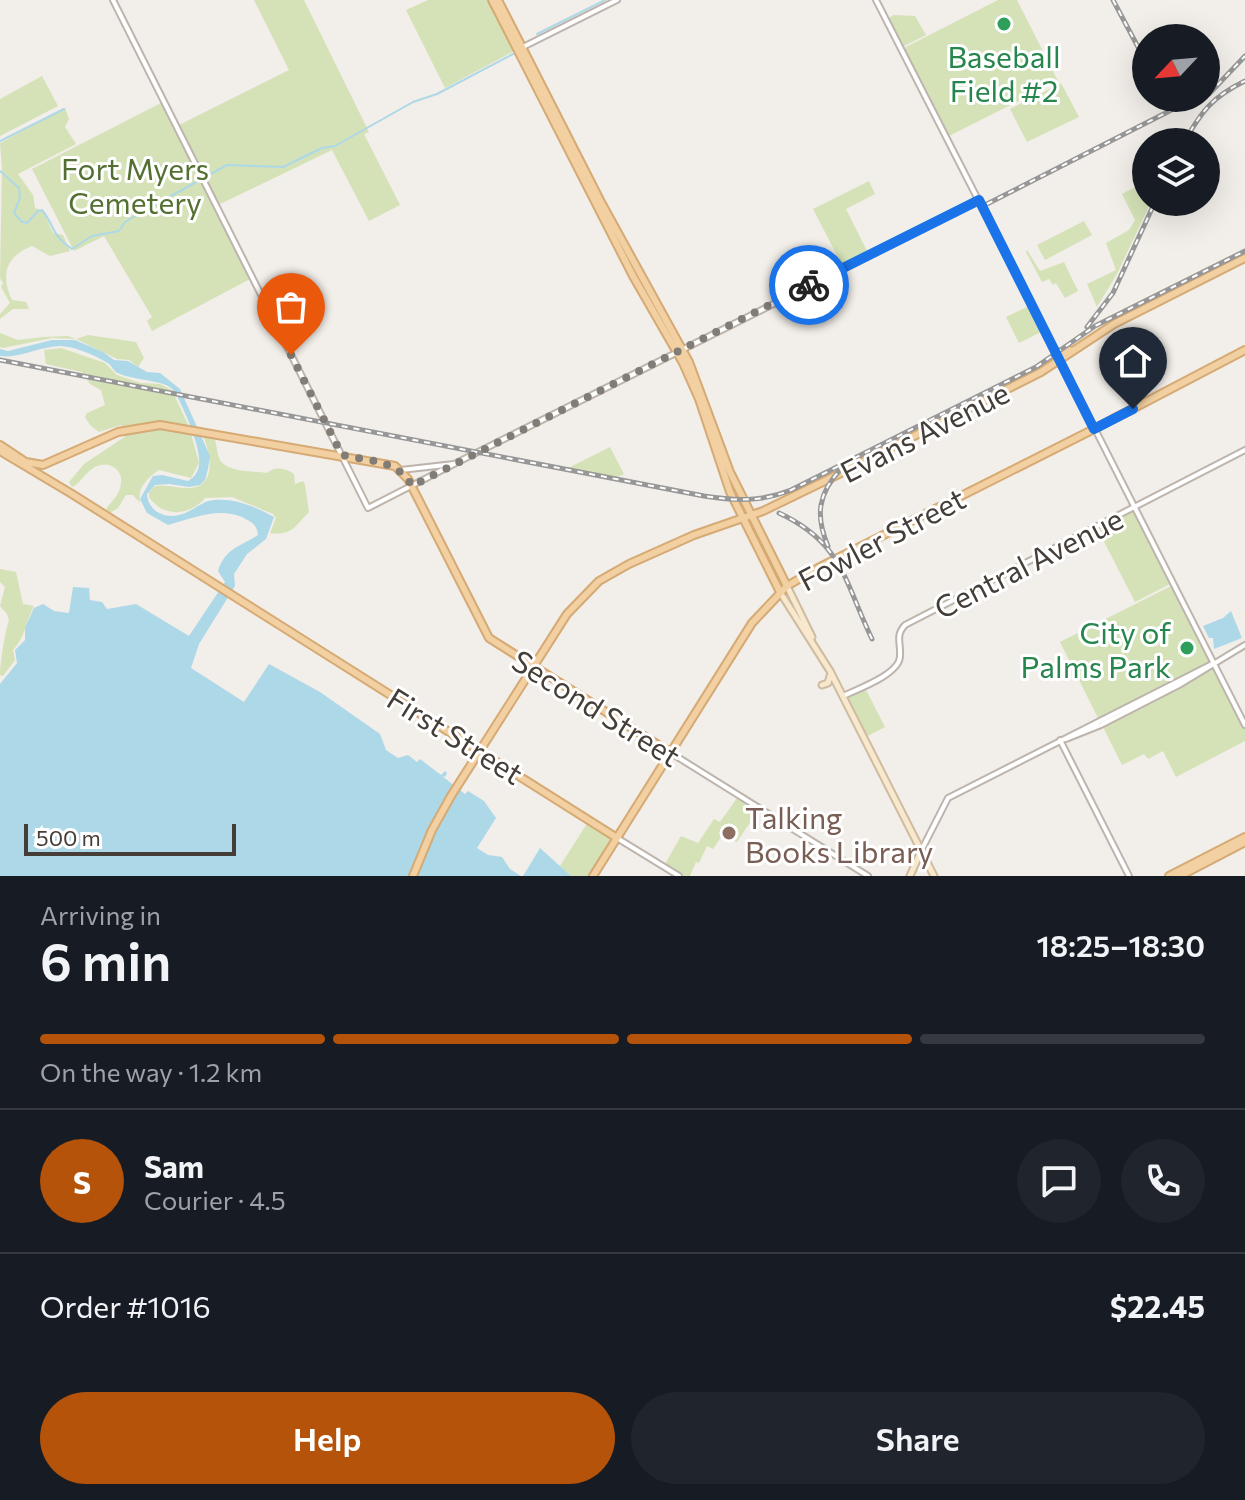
<!DOCTYPE html>
<meta charset="utf-8">
<style>
body{margin:0;font-family:Commissioner,sans-serif;background:#20242c;color:#f1f3f6;height:100vh;display:flex;flex-direction:column;font-size:30px;white-space:nowrap}
*{box-sizing:border-box;margin:0}
p{font-size:26px;color:#9ea1a6}
.icon{flex:none;width:44px;height:44px;fill:none;stroke:currentColor;stroke-width:2;stroke-linecap:round;stroke-linejoin:round}
.map{position:relative;height:876px;overflow:hidden}
.details{display:flex;flex-direction:column;background:#171b24;flex:1}
.details>*{flex:none}
.needle{width:52px;rotate:244deg}
.fabs{position:absolute;left:1132px;top:24px;display:grid;gap:16px}
.fabs a{display:grid;place-items:center;width:88px;height:88px;border-radius:50%;background:#171b24;box-shadow:0 8px 32px #0002;font-size:40px}
.scale{position:absolute;left:24px;bottom:20px;width:212px;box-sizing:border-box;padding-left:8px;border:4px solid #453e38;border-top:0;font-size:22px;line-height:28px;white-space:nowrap;color:#453e38;-webkit-text-stroke:6px #fff;paint-order:stroke}
.pin{position:absolute;display:grid;place-items:center;width:68px;height:68px;color:#fff;margin:-82px -34px;border-radius:50% 50% 50% 0;rotate:-45deg;box-shadow:0 0 8px #0007}
.pin .icon{rotate:45deg}
.courier{position:absolute;display:grid;place-items:center;width:80px;height:80px;margin:-40px;border:6px solid #1a73e8;border-radius:50%;background:#fff;color:#222;box-shadow:0 2px 10px #0007}
.headline em{font-style:normal;font-weight:600}
.headline div{display:flex;flex-direction:column-reverse}
.headline{display:flex;align-items:center;justify-content:space-between;height:136px;padding:0 40px}
h1{font-size:52px;font-weight:600;line-height:60px}
.bar{display:grid;grid-template-columns:repeat(4,1fr);gap:12px 8px;align-content:center;height:96px;padding:0 40px}
.bar i{height:10px;border-radius:6px;background:#363941}
.bar .current{background:#b45309}
.bar p{grid-column:span 4}
.line{display:flex;align-items:center;gap:20px;padding:0 40px;border-top:2px solid #363941}
.line div{flex:1}
.round{display:grid;place-items:center;flex:none;width:84px;height:84px;border-radius:42px;background:#20242c}
.cta{display:flex;gap:16px;margin-top:auto;padding:16px 40px}
.cta a{flex:1;height:92px;border-radius:48px;background:#b45309;color:#fff;font-size:32px;font-weight:600;line-height:92px;text-align:center}
.cta a+a{background:#20242c;color:#f1f3f6}
.map>svg:first-child{display:block}
.green{fill:#d5e2b7}
.water{fill:#add8e8}
.lines{fill:none;stroke-linecap:round;stroke-linejoin:round}
.stream{stroke:#add8e8;stroke-width:2}
.tertiary-casing{stroke:#bdb5ad;stroke-width:8}
.secondary-casing{stroke:#cfbca0;stroke-width:9}
.primary-casing{stroke:#d5aa74;stroke-width:10}
.tertiary{stroke:#fff;stroke-width:4}
.secondary{stroke:#f8e8cd;stroke-width:5}
.primary{stroke:#f2d0a2;stroke-width:6}
.rail-casing{stroke:#979797;stroke-width:5}
.rail{stroke:#fff;stroke-width:2;stroke-dasharray:6;stroke-linecap:butt}
.done{stroke:#827c76;stroke-width:8;stroke-dasharray:0 14.4}
.route{stroke:#1a73e8;stroke-width:10}
.leisure-dot{fill:#2e9e5b;stroke:#fff;stroke-width:3}
.education-dot{fill:#8d6e63;stroke:#fff;stroke-width:3}
.labels{text-anchor:middle;dominant-baseline:central;stroke-width:6;stroke-linejoin:round;paint-order:stroke}
.leisure-label{font-size:30px;fill:#27864d;stroke:#fff}
.park-label{font-size:30px;fill:#537032;stroke:#fff}
.street-label{font-size:30px;fill:#453e38;stroke:#fff}
.education-label{font-size:30px;fill:#785e54;stroke:#fff;text-anchor:start}
</style>
<div class="map">
<svg width="1245" height="876" viewBox="0 0 1245 876">
<rect width="100%" height="100%" fill="#f2eee9"/>
<!-- green -->
<path class="green" d="M254,0H304L369,132L364,134L400,205L369,221L332,150L218,205L177,126L289,70Z
M428,0H489L514,51L445,88L406,10Z
M998,0H1017L1058,81L947,137L902,49Z
M894,15L915,16L926,35L902,47L887,19Z
M42,76L58,106L0,136V99Z
M1061,83L1079,117L1027,142L1010,109Z
M161,103L250,279L152,331L147,321L152,317L104,236L74,251L32,169Z
M65,108L69,119L65,127L76,144L18,174L33,195L35,208L43,211L53,233L63,235L70,251L50,256L32,246C6,256 0,275 12,300L26,302L29,309H13L0,319V314L10,303L1,287L3,283L0,278L2,168L0,143Z
M869,181L875,194L846,209L868,253L842,265L813,209Z
M1146,181V202H1151L1117,274L1097,307L1087,284L1116,270L1106,243L1129,230L1135,220L1122,194Z
M1084,221L1092,235L1045,260L1037,245Z
M1027,250L1040,271L1064,262L1078,291L1065,298L1056,283L1053,285L1049,279L1042,282L1026,252Z
M1029,306L1041,332L1019,343L1006,317Z
M0,333L18,340L43,337L68,336L76,339L88,335L136,342L144,358L138,367L129,360L117,359L76,339L52,338L3,348L0,347Z
M61,348L105,363L117,375L140,383L160,384L172,390L189,427L152,424L124,428L121,425L99,432L90,425L85,417L87,413L105,405L101,390L90,384L82,372L46,364L44,350Z
M152,427L190,430L199,463L191,478L159,470C147,478 137,488 140,503L133,495H126L118,508L110,513L106,509C111,502 118,496 120,488C126,471 110,459 95,467C85,472 81,483 72,487L69,482L84,464L126,436L125,431Z
M202,434L215,440C217,446 217,453 219,458C225,473 255,471 267,473C275,466 286,468 294,474L295,484L303,481L305,485L309,512C295,526 292,536 270,533L276,518L273,514L232,497L205,498C190,516 163,518 149,497V492L155,486C167,484 176,488 187,488C218,489 211,452 202,434Z
M610,447L624,474L615,478L566,469Z
M1134,508L1172,583L1135,602L1097,528Z
M0,569L16,572L23,604L34,606C26,621 25,638 13,650L15,660L3,676L0,675C0,665 5,629 9,621L7,614L0,606L5,587L0,582Z
M1173,585L1213,663L1099,720L1060,642Z
M1214,664L1245,727V741L1176,777L1163,751L1148,759L1144,754L1122,765L1102,725L1203,673Z
M864,686L885,727L864,738L843,696Z
M737,798L757,812L737,842L723,834L713,849L707,846L699,863L696,862L690,876H684L665,864L681,836L698,843L714,819L720,822Z
M588,822L612,837V840L590,876H571L560,866Z"/>
<!-- water -->
<path class="water" d="M52,340H75L103,352L114,360L128,361L147,372L160,373L180,389L210,456L208,469L205,480L200,485L189,487L169,484L155,485L147,494C148,510 163,519 179,515C191,513 201,501 214,500C235,498 256,507 274,517L266,539L247,554L234,574L235,586L199,644L191,668L244,702L269,664L320,692L380,734L386,750L398,758L408,755L417,762L420,759L441,775L445,771L447,773L445,777L442,776L465,794L468,791L484,801L496,818L477,848L488,855L502,857L510,869L521,876H0V684L17,663L15,650L25,640V628L34,608L43,604L54,611L69,613L73,587L89,588L90,600L102,602L107,609L136,604L189,636L225,582L218,571C225,548 242,546 258,535C257,524 251,522 242,517C218,507 193,518 168,525L147,513L140,499L153,476L162,475L188,481C203,472 200,458 196,443C194,433 178,393 171,388C161,380 134,380 120,374C113,372 112,365 106,362C94,355 74,346 60,346C41,346 18,359 0,356V349L8,351Z
M1231,611L1242,638L1214,649L1213,638H1209L1203,626L1223,618Z
M540,848L571,876H523Z"/>
<g class="lines">
<!-- stream -->
<path class="stream" d="M537,34L605,0
M0,141L64,109
M0,171L19,188L20,198L14,213L22,222L27,223L38,211L42,210C55,226 51,235 72,249L92,236L119,231L125,222L135,216
M142,212L227,165L283,167L322,148L335,146L413,102L437,94L513,54"/>
<defs>
<path id="tertiary" d="M113,0L368,508L454,464
M876,0L1056,352
M523,47L617,0
M1060,360L1245,725
M401,470L454,464L979,201
M843,696C858,689 900,674 900,656C901,642 895,636 905,625L1245,450
M1066,739L1101,725L1179,685L1245,645
M1060,740L1129,876
M671,753L868,876
M617,838L679,876
M921,851L948,798L1214,663"/>
<path id="secondary" d="M787,586L812,637
M780,592L830,671L934,876
M822,685L828,683L830,676
M910,876L921,851"/>
<path id="primary" d="M492,0L633,276L683,363L699,399L730,492L780,592
M498,0L602,204L689,362L730,472L787,586
M1055,351L1062,354L1069,350
M0,445L27,463
M0,451L72,494L617,838
M26,462L43,465L118,432L160,425L395,466L408,479L489,638L671,753
M413,876L432,830L451,796L567,614L599,581L629,564L694,535L763,511L835,476L1041,372L1114,324L1245,258
M593,876L752,623L787,586L818,568L1094,429L1245,350
M1169,876L1245,837
M1180,876L1245,842"/>
</defs>
<!-- tertiary casing -->
<use href="#tertiary" class="tertiary-casing"/>
<!-- secondary casing -->
<use href="#secondary" class="secondary-casing"/>
<!-- primary casing -->
<use href="#primary" class="primary-casing"/>
<!-- tertiary -->
<use href="#tertiary" class="tertiary"/>
<!-- secondary -->
<use href="#secondary" class="secondary"/>
<!-- primary -->
<use href="#primary" class="primary"/>
<defs>
<path id="rail" d="M1113,0L1146,62
M1209,94L1245,56
M1184,142C1202,111 1212,97 1245,81
M987,204L1195,98
M1087,327L1113,293L1155,202
M0,360L704,496C736,501 761,502 791,490L1036,367L1095,326L1245,251
M779,513C843,543 844,581 872,639
M828,546C815,516 818,493 841,469"/>
</defs>
<!-- rail casing -->
<use href="#rail" class="rail-casing"/>
<!-- rail -->
<use href="#rail" class="rail"/>
</g>
<g class="lines">
<!-- done -->
<path class="done" d="M291,355L342,455C369,461 398,460 412,486L809,285"/>
<!-- route -->
<path class="route" d="M809,285L979,200L1094,429L1133,409"/>
</g>
<!-- markers -->
<g class="leisure-dot">
<circle cx="1004" cy="24" r="8"/>
<circle cx="1187" cy="648" r="8"/>
</g>
<circle class="education-dot" cx="729" cy="833" r="8"/>
<g class="labels">
<!-- leisure labels -->
<g class="leisure-label">
<text x="1004" y="55">Baseball<tspan x="1004" dy="34">Field #2</tspan></text>
<text x="1171" y="631" text-anchor="end">City of<tspan x="1171" dy="34">Palms Park</tspan></text>
</g>
<!-- park labels -->
<g class="park-label">
<text x="135" y="167">Fort Myers<tspan x="135" dy="34">Cemetery</tspan></text>
</g>
<!-- street labels -->
<g class="street-label">
<text transform="translate(924 431) rotate(-27)">Evans Avenue</text>
<text transform="translate(881 538) rotate(-28)">Fowler Street</text>
<text transform="translate(1028 562) rotate(-27)">Central Avenue</text>
<text transform="translate(597 707) rotate(32)">Second Street</text>
<text transform="translate(456 735) rotate(32)">First Street</text>
</g>
<!-- education labels -->
<g class="education-label">
<text x="745" y="816">Talking<tspan x="745" dy="34">Books Library</tspan></text>
</g>
</g>
</svg>
<div class="fabs">
<a><svg class="needle" viewBox="-14 -14 28 28"><path d="M0-13l5 13h-10z" fill="#e53935"/><path d="M0 13l5-13h-10z" fill="#9ea1a6"/></svg></a>
<a><svg class="icon" aria-label="layers" viewBox="0 0 24 24"><path d="M12 4l9 5-9 5-9-5zM3 14l9 5 9-5"/></svg></a>
</div>
<div class="scale">500 m</div>
<div class="pin" style="left:291px;top:355px;background:#ea580c"><svg class="icon" aria-label="bag" viewBox="0 0 24 24"><path d="M5 8h14l-1 12H6zM9 8a3 3 0 0 1 6 0"/></svg></div>
<div class="pin" style="left:1133px;top:409px;background:#1f2937"><svg class="icon" aria-label="home" viewBox="0 0 24 24"><path d="M3 11l9-7 9 7M6 9v11h12V9"/></svg></div>
<div class="courier" style="left:809px;top:285px"><svg class="icon" aria-label="bike" viewBox="0 0 24 24"><circle cx="6" cy="16" r="4"/><circle cx="18" cy="16" r="4"/><path d="M6 16l4-8h5l3 8M10 8l3 8H6M13 5h3"/></svg></div>
</div>
<section class="details">
<div class="headline"><div><h1>6 min</h1><p>Arriving in</p></div><em>18:25–18:30</em></div>
<div class="bar"><i class="current"></i><i class="current"></i><i class="current"></i><i></i><p>On the way · 1.2 km</p></div>
<div class="line" style="height:144px"><b class="round" style="background:#b45309;color:#fff">S</b><div><b>Sam</b><p>Courier · 4.5</p></div><a class="round"><svg class="icon" aria-label="chat" viewBox="0 0 24 24"><path d="M4 5h16v11H9l-5 4z"/></svg></a><a class="round"><svg class="icon" aria-label="phone" viewBox="0 0 24 24"><path d="M5 4h4l2 5-3 2q2 4 5 5l2-3 5 2v4C11 20 4 13 5 4z"/></svg></a></div>
<div class="line" style="height:104px"><div>Order #1016</div><b>$22.45</b></div>
<div class="cta"><a>Help</a><a>Share</a></div>
</section>
